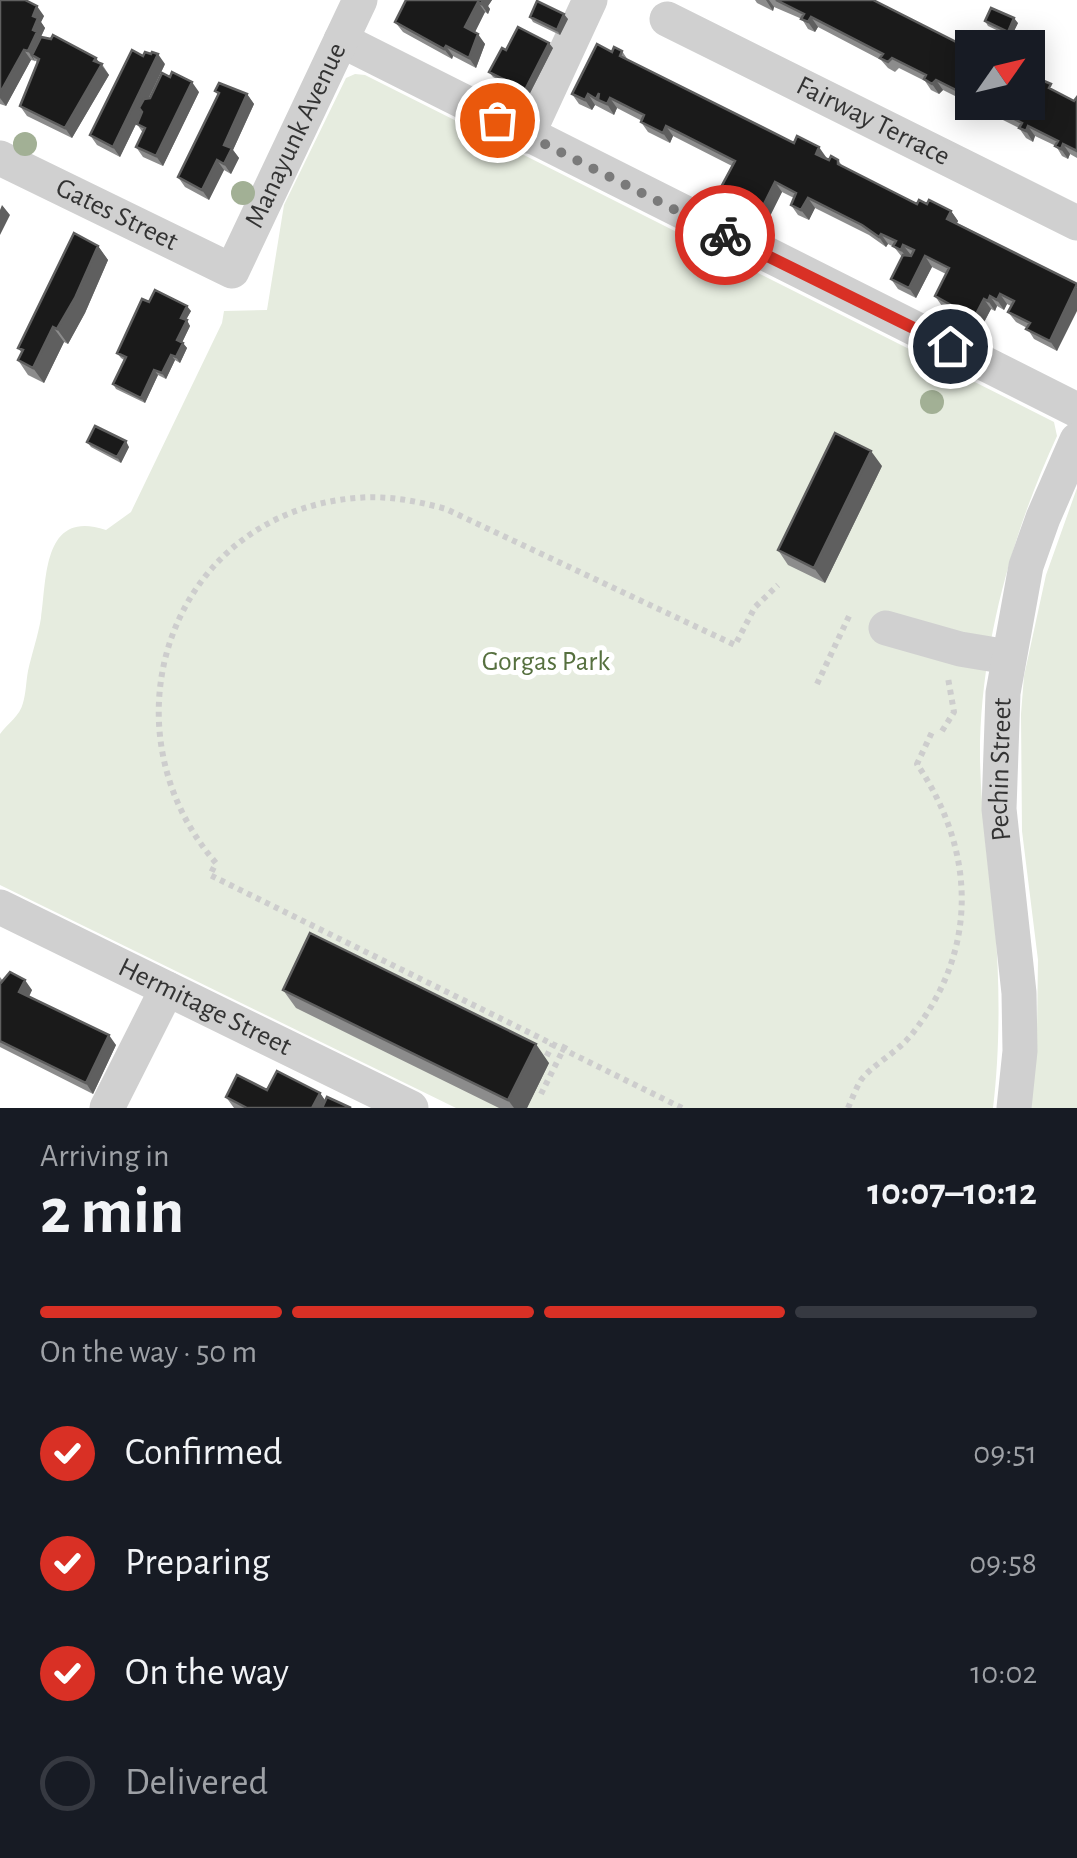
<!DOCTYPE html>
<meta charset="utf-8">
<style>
body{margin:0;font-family:"Alegreya Sans",sans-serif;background:#20242c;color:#f1f3f6;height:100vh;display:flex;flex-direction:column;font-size:38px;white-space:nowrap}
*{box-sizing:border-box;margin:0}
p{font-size:32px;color:#9ea1a6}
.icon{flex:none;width:55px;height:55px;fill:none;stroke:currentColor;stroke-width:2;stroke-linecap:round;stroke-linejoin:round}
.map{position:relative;height:1108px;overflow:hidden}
.side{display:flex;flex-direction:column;background:#171b24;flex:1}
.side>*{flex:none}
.needle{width:65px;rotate:56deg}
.controls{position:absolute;left:955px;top:30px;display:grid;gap:20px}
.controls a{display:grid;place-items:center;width:90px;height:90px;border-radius:0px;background:#171b24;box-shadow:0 5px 25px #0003;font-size:50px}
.pin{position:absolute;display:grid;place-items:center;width:85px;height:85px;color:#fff;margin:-42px;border:5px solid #fff;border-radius:50%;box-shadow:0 2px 10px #0007}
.courier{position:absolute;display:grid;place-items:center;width:100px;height:100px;margin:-50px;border:8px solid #d93025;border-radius:50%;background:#fff;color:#222;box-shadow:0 2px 12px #0007}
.head em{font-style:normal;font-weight:700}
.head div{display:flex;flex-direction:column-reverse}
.head{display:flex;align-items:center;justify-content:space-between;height:170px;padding:0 40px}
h1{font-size:65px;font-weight:700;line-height:75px}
.bar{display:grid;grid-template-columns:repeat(4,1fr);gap:15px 10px;align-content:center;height:120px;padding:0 40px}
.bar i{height:12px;border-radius:8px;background:#363941}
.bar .active{background:#d93025}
.bar p{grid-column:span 4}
ol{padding:0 40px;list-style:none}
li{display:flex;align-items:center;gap:30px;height:110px}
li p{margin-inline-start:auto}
li .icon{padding:10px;border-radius:50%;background:#d93025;color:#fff;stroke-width:4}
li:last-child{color:#9ea1a6}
li i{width:55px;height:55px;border:5px solid #363941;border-radius:50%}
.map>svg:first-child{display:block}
.green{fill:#e6ecdf}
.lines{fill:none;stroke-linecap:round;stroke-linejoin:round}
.path{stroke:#cdcdcd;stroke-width:6;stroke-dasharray:5 5;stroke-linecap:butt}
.minor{stroke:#d0d0d0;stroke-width:35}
.tree{fill:#a2b095}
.wall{fill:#8c8c8c}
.shaded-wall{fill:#5f5f5f}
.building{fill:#1a1a1a;stroke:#5f5f5f;stroke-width:2.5}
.done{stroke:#7a7a7a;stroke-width:10;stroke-dasharray:0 18}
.route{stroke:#d93025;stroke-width:12}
.labels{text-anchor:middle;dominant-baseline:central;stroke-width:10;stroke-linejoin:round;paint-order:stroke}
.street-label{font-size:28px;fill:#333;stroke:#fff}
.park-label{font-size:28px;fill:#56703f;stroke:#fff}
</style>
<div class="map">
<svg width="1077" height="1108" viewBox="0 0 1077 1108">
<rect width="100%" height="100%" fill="#fff"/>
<!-- green -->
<path class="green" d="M355,74L365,75L1054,422L1057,436C1012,533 979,651 980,759C981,815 989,870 995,926C1000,983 1000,1051 993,1108H456L0,885V734C8,723 20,716 23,703C26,693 26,682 28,671C32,653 38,636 41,618C47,580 42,508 106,530L131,512L222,323L224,311L267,310L284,205L346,78Z
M1077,488V1108H1027L1037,1030L1038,960L1022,831L1021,714L1024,676L1046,575Z"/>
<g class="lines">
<!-- path -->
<path class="path" d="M817,684L850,614
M942,731L954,712L948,678
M542,1065L553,1044
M541,1094L566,1044
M682,1108L210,875L216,863C98,727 171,513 356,498C387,495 417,501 446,509L735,645L755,607L778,585
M848,1108C852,1099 856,1088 861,1080C872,1065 898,1052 912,1034C979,950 976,851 917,764L933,730"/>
<!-- minor -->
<g class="minor">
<path id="s1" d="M667,19L1077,223"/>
<path d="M341,40L1077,410"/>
<path d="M527,136L590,0"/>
<path id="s2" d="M0,158L232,271L360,0"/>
<path d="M886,628L960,649L1008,657"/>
<path id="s3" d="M0,907L411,1108"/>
<path d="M107,1108L167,989"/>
<path id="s4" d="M1014,1108L1020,1051L1019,993L999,809L1003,693L1026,566L1043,518L1077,440"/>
</g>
</g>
<!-- trees -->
<g class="tree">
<circle cx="25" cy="144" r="12"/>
<circle cx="243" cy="193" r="12"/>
<circle cx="932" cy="402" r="12"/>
</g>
<!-- wall -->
<path class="wall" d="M0,0L44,16L41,22L45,28L41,37L102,64L109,75L72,138L27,116L20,106L37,63L36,61L31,60L6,106L0,104Z
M406,0H492L488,6L490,9L488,14L485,12L475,32L485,44L476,68L453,56L452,59L403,32L395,22Z
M755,0H873L972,50V102H1028L1056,92L1074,101L1077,97V158L1070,154L1068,159L1062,156L1056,146L1035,136L1033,142L1026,138L1019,128L943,90L939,94L931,90L925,81L899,68L895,72L888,68L881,60L818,27L815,32L808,29L802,19L774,7L773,11L757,3Z
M530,17L568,19L560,35L533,22Z
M985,21L1018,23L1011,37L988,26Z
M553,48L529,95L493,77L489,72L506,50Z
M622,51L628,60L794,143L826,157L829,160H838L843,167L917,204H927L951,211L958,221L957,223L1077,284L1057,351L1034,339L1027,328L1016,322L1008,312L1011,306L1007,304L1004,310L997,306L995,311L991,309L981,328L964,319L961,324L955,321L948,310L942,306L935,296L946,274L932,267L916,298L898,289L891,279L902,257L894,247L888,244L886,247L869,235L815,208L809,220L798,215L791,205L794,198L782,192L768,220L744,210L727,202L719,191L732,166L673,136L670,143L648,132L641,122L642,121L617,108L614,115L595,105L592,110L579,104L572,94L612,52Z
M165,64L149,98L199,92L163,166L143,157L136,147L143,133L137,124L141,114L120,157L97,145L90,135Z
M215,91L247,94L254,104L233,150L239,158L231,174L224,170L209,200L185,187L178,177L218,95Z
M98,246L108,260L85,313L68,344L64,342L44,383L28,375L18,360L22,353L18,348Z
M149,302L191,311L186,320L190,326L182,342L187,348L180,363L175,360L166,379L158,375L145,403L116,389L113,384L124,360L121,358L117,353Z
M87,442L129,447L121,463L91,447Z
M882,466L825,583L788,565L778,550Z
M0,977L3,981L32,990L29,997L116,1045L93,1094L0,1047Z
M283,990L549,1063L527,1108H499L296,1008Z
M267,1090L320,1093L325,1101L351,1108H234L226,1097Z"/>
<!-- shaded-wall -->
<path class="shaded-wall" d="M482,0H492L488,6L490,9L488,14L481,4Z
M766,0H769L774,7L773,11Z
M478,2L485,12L472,38L465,27Z
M37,6L44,16L41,22L45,28L32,55L35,62L28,51L33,16Z
M564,14L568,19L560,35L557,30Z
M811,17L818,27L815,32L808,22Z
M1014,18L1018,23L1011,37L1008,32Z
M478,34L485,44L476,68L469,58Z
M549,43L553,48L529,95L525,90Z
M446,46L453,56L452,59L444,49Z
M24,50L31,60L6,106L0,98V93Z
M158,54L165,64L120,157L113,147Z
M96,58L109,75L72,138L65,128Z
M936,80L943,90L939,94L932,84Z
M192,82L199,92L163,166L156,156Z
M247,94L254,104L233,150L239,158L231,174L224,164V145Z
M588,94L595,105L592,110L585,100Z
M610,98L617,108L614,115L607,104Z
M666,126L673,136L670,143L663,133Z
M1028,126L1035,136L1033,142L1026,131Z
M1063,144L1070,154L1068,159L1061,149Z
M819,147L826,157L823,164L816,154Z
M217,160L224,170L209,200L202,190Z
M775,182L782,192L768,220L761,210Z
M808,198L815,208L809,220L801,210Z
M2,205L10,215L0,235V210Z
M951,211L958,221L954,229L947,219Z
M881,234L888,244L886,247L879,237Z
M903,245L911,255L908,260L901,250Z
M98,246L108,260L85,313L68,344L57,329Z
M925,256L932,267L916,298L909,288Z
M1077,286V311L1057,351L1050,341Z
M1000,294L1007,304L1004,310L997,300Z
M990,296L997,306L995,311L988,301Z
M984,299L991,309L981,328L974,318Z
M187,306L191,311L184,323L181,318Z
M957,309L964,319L961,324L954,314Z
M187,320L190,326L181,345L177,340Z
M53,327L64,342L44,383L33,368Z
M183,343L187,348L180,363L176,357Z
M171,355L175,360L166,379L162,373Z
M154,370L158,375L145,403L141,398Z
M126,441L129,447L121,463L117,457Z
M871,451L882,466L825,583L814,568Z
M25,980L32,990L26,1002L19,992Z
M109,1035L116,1045L93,1094L86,1083Z
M536,1044L549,1063L527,1108H514L508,1100Z
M320,1093L327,1103L324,1108H312Z"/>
<!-- building -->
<path class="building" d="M0,0H25L37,6L33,16L38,18L33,30L37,32L28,51L24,50L0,93Z
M406,0H483L481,4L478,2L465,27L478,34L469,58L446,46L444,49L395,22Z
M776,0H873L972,50V98L936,80L932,84L924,79L926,75L892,58L888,62L880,58L883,54L811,17L808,22L801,19L804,14Z
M537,1L564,14L557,30L530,17Z
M991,8L1014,18L1008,32L985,21Z
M518,27L549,43L525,90L489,72L502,48L506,50Z
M53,35L96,58L94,61L102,64L65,128L20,106L39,59L32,55L41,37L51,39Z
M983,39L999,48H979Z
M597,44L612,52L614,47L622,51L620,56L794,143L797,136L819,147L816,154L829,160L831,156L838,160V164L903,197L917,204L919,200L927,204L929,200L951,211L947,219L1077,284L1050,341L1026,329L1030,323L1008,312L1014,301L1000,294L997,300L990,296L988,301L984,299L974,318L957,309L954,314L948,311L951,305L935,296L949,268L925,256L909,288L891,279L903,255L911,256L914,250L903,245L901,250L893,246L896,241L881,234L879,237L862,225L808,198L801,210L791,205L796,193L775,182L761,210L719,191L735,161L666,126L663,133L641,122L644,115L610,98L607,104L598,100L599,93L596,99L588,94L585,100L572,94Z
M132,50L143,56L145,52L151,54L152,52L158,54L113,147L90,135Z
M172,72L192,82L156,156L136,147L145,128L137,124L142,112L139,108L144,99L150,98L162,73L170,77Z
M1030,75L1051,84L1049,88L1074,101L1077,97V151L1063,144L1061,149L1055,146L1058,141L1028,126L1026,131L1019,128L1022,123L981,102H1028V77L1029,78Z
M219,83L247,94L224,145L232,148L224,164L217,160L202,190L178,177L219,93L215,91Z
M74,233L98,246L75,298L57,329L53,327L33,368L18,360L23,350L18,348Z
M155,290L187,306L181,318L187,320L177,340L183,343L176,357L171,355L162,373L154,370L141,398L113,384L126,357L117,353L142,299L149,302Z
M95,426L126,441L117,457L87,442Z
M835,433L871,451L814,568L778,550Z
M310,933L536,1044L508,1100L283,990Z
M10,972L25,980L19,992L109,1035L86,1083L0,1041V984Z
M277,1071L320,1093L312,1108H247L226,1097L237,1075L267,1090Z
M327,1097L351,1108H322Z"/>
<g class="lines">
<!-- done -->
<path class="done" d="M497,120L725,235"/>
<!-- route -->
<path class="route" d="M725,235L950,346"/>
</g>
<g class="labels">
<!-- street labels -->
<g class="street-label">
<text stroke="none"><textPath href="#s1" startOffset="230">Fairway Terrace</textPath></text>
<text stroke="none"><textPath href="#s2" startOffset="408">Manayunk Avenue</textPath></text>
<text stroke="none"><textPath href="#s2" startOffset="130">Gates Street</textPath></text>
<text stroke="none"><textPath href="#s4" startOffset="340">Pechin Street</textPath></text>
<text stroke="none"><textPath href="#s3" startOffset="228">Hermitage Street</textPath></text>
</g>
<!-- park labels -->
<g class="park-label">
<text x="546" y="662">Gorgas Park</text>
</g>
</g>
</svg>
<div class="controls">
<a><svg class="needle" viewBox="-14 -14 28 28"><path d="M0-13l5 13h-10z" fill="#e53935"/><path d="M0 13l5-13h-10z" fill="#9ea1a6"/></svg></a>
</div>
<div class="pin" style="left:497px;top:120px;background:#ea580c"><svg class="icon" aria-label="bag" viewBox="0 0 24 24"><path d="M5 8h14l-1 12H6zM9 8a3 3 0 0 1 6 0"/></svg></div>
<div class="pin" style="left:950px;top:346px;background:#1f2937"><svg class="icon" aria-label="home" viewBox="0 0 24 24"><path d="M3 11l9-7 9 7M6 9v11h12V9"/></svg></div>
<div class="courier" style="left:725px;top:235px"><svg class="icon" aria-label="bike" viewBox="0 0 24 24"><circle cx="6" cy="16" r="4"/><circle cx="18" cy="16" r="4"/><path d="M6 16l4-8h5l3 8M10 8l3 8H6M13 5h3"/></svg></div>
</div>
<section class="side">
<div class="head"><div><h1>2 min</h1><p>Arriving in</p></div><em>10:07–10:12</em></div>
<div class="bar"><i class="active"></i><i class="active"></i><i class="active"></i><i></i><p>On the way · 50 m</p></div>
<ol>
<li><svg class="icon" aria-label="check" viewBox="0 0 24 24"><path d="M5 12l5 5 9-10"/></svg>Confirmed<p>09:51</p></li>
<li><svg class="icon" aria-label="check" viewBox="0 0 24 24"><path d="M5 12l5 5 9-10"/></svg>Preparing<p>09:58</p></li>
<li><svg class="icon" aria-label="check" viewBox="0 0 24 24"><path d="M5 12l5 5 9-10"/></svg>On the way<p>10:02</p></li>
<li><i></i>Delivered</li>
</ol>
</section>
